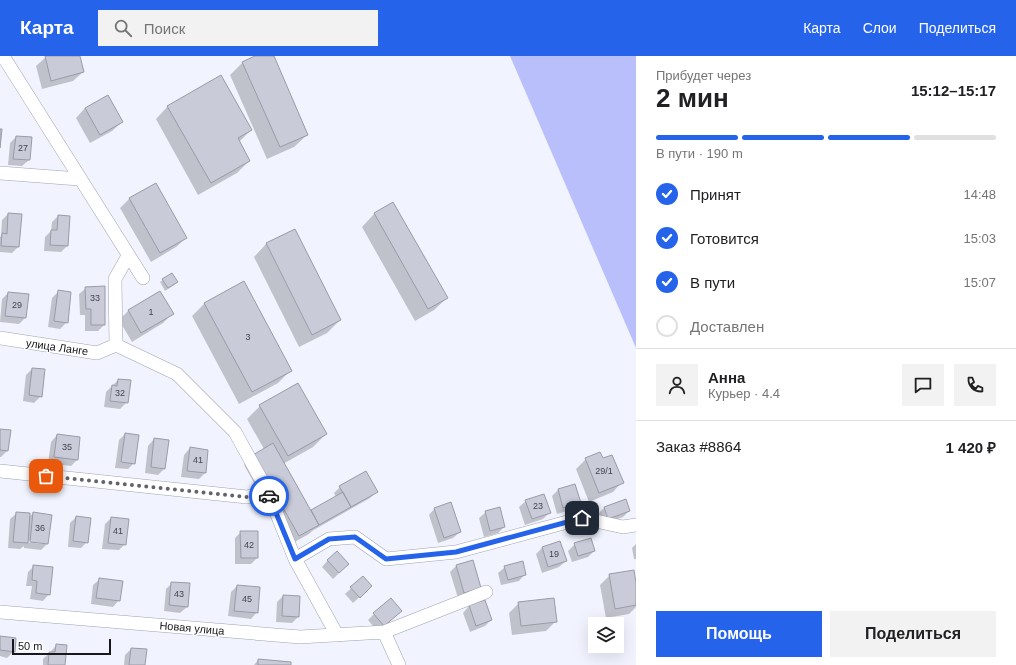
<!DOCTYPE html>
<html lang="ru">
<meta charset="utf-8">
<style>
body{margin:0;font-family:Helvetica,sans-serif;background:#f2f2f2;color:#202124;height:100vh;display:flex;flex-direction:column;font-size:15px;white-space:nowrap}
*{box-sizing:border-box;margin:0}
p{font-size:13px;color:#757577}
.icon{flex:none;width:22px;height:22px;fill:none;stroke:currentColor;stroke-width:2;stroke-linecap:round;stroke-linejoin:round}
.map{position:relative;flex:1;overflow:hidden}
.drawer{display:flex;flex-direction:column;background:#fff;width:380px}
.drawer>*{flex:none}
.controls{position:absolute;left:588px;top:561px;display:grid;gap:8px}
.controls a{display:grid;place-items:center;width:36px;height:36px;border-radius:0px;background:#fff;box-shadow:0 4px 16px #0002;font-size:20px}
.scale{position:absolute;left:12px;bottom:10px;width:99px;box-sizing:border-box;padding-left:4px;border:2px solid #17171c;border-top:0;font-size:11px;line-height:14px;white-space:nowrap;color:#17171c;-webkit-text-stroke:3px #fff;paint-order:stroke}
.pin{position:absolute;display:grid;place-items:center;width:34px;height:34px;color:#fff;margin:-17px;border-radius:8px;box-shadow:0 2px 6px #0006}
.courier{position:absolute;display:grid;place-items:center;width:40px;height:40px;margin:-20px;border:3px solid #2563eb;border-radius:50%;background:#fff;color:#222;box-shadow:0 1px 5px #0007}
.summary em{font-style:normal;font-weight:800}
.summary div{display:flex;flex-direction:column-reverse}
.summary{display:flex;align-items:center;justify-content:space-between;height:68px;padding:0 20px}
h1{font-size:26px;font-weight:800;line-height:30px}
.bar{display:grid;grid-template-columns:repeat(4,1fr);gap:6px 4px;align-content:center;height:48px;padding:0 20px}
.bar i{height:5px;border-radius:3px;background:#e0e0e0}
.bar .on{background:#2563eb}
.bar p{grid-column:span 4}
.line{display:flex;align-items:center;gap:10px;padding:0 20px;border-top:1px solid #e0e0e0}
.line div{flex:1}
.round{display:grid;place-items:center;flex:none;width:42px;height:42px;border-radius:0px;background:#f2f2f2}
ol{padding:0 20px;list-style:none}
li{display:flex;align-items:center;gap:12px;height:44px}
li p{margin-inline-start:auto}
li .icon{padding:4px;border-radius:50%;background:#2563eb;color:#fff;stroke-width:4}
li:last-child{color:#757577}
li i{width:22px;height:22px;border:2px solid #e0e0e0;border-radius:50%}
.cta{display:flex;gap:8px;margin-top:auto;padding:8px 20px}
.cta a{flex:1;height:46px;border-radius:0px;background:#2563eb;color:#fff;font-size:16px;font-weight:800;line-height:46px;text-align:center}
.cta a+a{background:#f2f2f2;color:#202124}
header{display:flex;align-items:center;gap:24px;box-sizing:border-box;height:56px;padding:0 20px;background:#2563eb;color:#fff}
header strong{font-size:19px}
nav{display:flex;gap:22px;margin-inline-start:auto;font-size:14px}
.search{width:280px;height:36px;background:#f2f2f2;display:flex;align-items:center;gap:10px;box-sizing:border-box;padding:0 14px;border-radius:0px;color:#757577;font-size:15px}
main{display:flex;flex:1;min-height:0}
.map>svg:first-child{display:block}
.green{fill:#b8bffb}
.shadow{fill:#0003;fill-rule:evenodd}
.building{fill:#c9cbd9;stroke:#999ba8}
.lines{fill:none;stroke-linecap:round;stroke-linejoin:round}
.minor-casing{stroke:#a1a3b1;stroke-width:14}
.minor{stroke:#fff;stroke-width:13}
.done{stroke:#63646b;stroke-width:4;stroke-dasharray:0 7.2}
.route{stroke:#2563eb;stroke-width:5}
.labels{text-anchor:middle;dominant-baseline:central;stroke-width:3;stroke-linejoin:round;paint-order:stroke}
.number-label{font-size:9px;fill:#44444b}
.street-label{font-size:11px;fill:#17171c;stroke:#fff}
</style>
<header>
<strong>Карта</strong>
<div class="search"><svg class="icon" aria-label="search" viewBox="0 0 24 24"><circle cx="10" cy="10" r="6"/><path d="M15 15l6 6"/></svg>Поиск</div>
<nav><a>Карта</a><a>Слои</a><a>Поделиться</a></nav>
</header>
<main>
<div class="map">
<svg width="636" height="609" viewBox="0 0 636 609">
<rect width="100%" height="100%" fill="#f1f3fe"/>
<!-- green -->
<path class="green" d="M510,0H636V292Z"/>
<!-- shadow -->
<path class="shadow" d="M48,0H79L83,16L73,25L42,33L36,10L46,1Z
M258,0H272L307,79L294,91L267,103L230,19L243,6Z
M168,50L251,74L239,86L249,105L237,117L198,139L156,63Z
M85,52L122,66L112,75L90,87L76,62Z
M16,81L31,82L29,104L22,110L8,109L10,87Z
M130,142L186,182L176,191L151,206L120,152Z
M393,148L447,242L434,254L415,265L362,171L374,158Z
M8,158L18,191L12,197L0,196V181L1,180L2,164Z
M58,160L67,190L61,196L44,195L45,181L51,175L52,166Z
M294,174L340,264L327,277L299,291L254,201L266,188Z
M163,224L177,226L174,229L165,235L160,226Z
M86,232L104,269L98,275H85V259H80L79,238Z
M58,236L67,266L60,273L48,271L52,242Z
M159,236L172,258L163,267L132,286L119,264L128,255Z
M8,237L25,262L19,268L0,266L2,243Z
M205,247L290,315L278,327L239,348L192,260Z
M32,313L41,340L34,347L23,345L26,319Z
M118,324L127,346L120,353L104,351L106,336Z
M298,329L326,378L313,391L283,408L311,456L336,441L334,437L340,431L377,435L370,442L312,475L309,478L289,489L244,409L253,399L264,393L247,363L260,350Z
M0,374L7,395L1,401H0Z
M125,378L134,407L128,413L115,412L119,384Z
M57,379L77,404L71,410L48,407L51,386Z
M154,383L164,413L158,419L145,417L148,390Z
M190,392L205,417L199,423L181,421L184,399Z
M586,403L603,404L622,426L613,436L589,446L576,413Z
M575,429L580,447L574,453L557,458L552,440L558,434Z
M626,444L629,455L623,461L602,469L598,458L604,452Z
M526,445L549,457L543,463L525,469L519,451Z
M435,452L460,476L453,482L438,487L429,459Z
M486,456L504,471L498,477L484,481L479,462Z
M17,457L29,461L33,457L47,488L41,494L24,492V490L20,493L8,492L10,463ZM25,484L43,486V488L24,486Z
M76,461L87,486L81,492L68,491L70,467Z
M111,462L125,488L119,494L102,493L105,468Z
M241,476L257,502L251,508H235V482Z
M559,486L566,505L559,511L542,517L536,498L542,492Z
M575,488L594,495L588,501L572,506L568,495Z
M636,488V503H634L632,492Z
M328,504L342,514L333,523L322,511Z
M457,509L480,532L458,542L450,516Z
M34,510L49,538L43,545L30,543L32,530H26L28,516Z
M505,511L525,518L519,525L501,529L498,517Z
M610,519L636,533V551L629,558L606,562L600,529Z
M363,521L365,536L353,547L345,538Z
M100,523L119,544L113,551L91,548L93,529Z
M172,527L187,551L180,557L164,555L166,533Z
M237,530L257,556L251,563L228,560L231,536Z
M283,540L298,561L292,567L276,566L277,546Z
M484,545L491,564L485,570L470,576L463,557L469,550Z
M519,547L556,565L546,575L512,579L509,557Z
M401,555L378,576L368,564L374,558Z
M0,581L14,595L7,602L0,600Z
M57,589L64,609H43V603Z
M131,593L144,609H124L125,599Z
M258,604L290,609H254Z"/>
<!-- building -->
<path class="building" d="M45,0H80L84,16L51,25Z
M255,0H274L308,79L280,91L242,6Z
M221,19L252,74L238,82L250,105L211,127L167,50Z
M108,39L123,66L100,79L85,52Z
M0,73H2L0,92Z
M16,80L32,81L30,104L13,103Z
M156,127L187,182L160,197L129,142Z
M393,146L448,242L428,253L374,157Z
M8,157L22,158L19,191L1,190L2,177L7,178Z
M58,159L70,160L68,190L50,189L51,174H57Z
M295,173L341,264L312,279L266,187Z
M172,217L178,226L168,232L162,223Z
M244,225L292,315L252,336L204,247Z
M105,230V269H91V253H86L85,231Z
M58,234L71,236L68,267L54,265Z
M160,235L174,258L141,277L128,254Z
M8,236L29,238L26,262L5,260Z
M32,312L45,313L42,341L29,339Z
M118,323L131,324L128,347L110,345L112,329L117,330Z
M298,327L327,378L288,400L259,349Z
M0,373L11,374L8,395L0,394Z
M125,377L139,379L135,408L121,406Z
M57,378L80,381L78,404L54,401Z
M154,382L169,384L165,413L151,411Z
M273,387L319,469L299,480L253,399Z
M190,391L208,394L206,417L187,415Z
M600,396L603,402L612,399L624,427L599,437L585,402Z
M366,415L378,436L351,451L339,430Z
M575,428L581,447L563,452L558,433Z
M343,436L351,451L319,469L311,454Z
M544,438L551,457L532,463L525,444Z
M626,443L630,455L608,463L604,451Z
M451,446L461,476L444,482L434,452Z
M500,451L505,471L490,475L485,455Z
M16,456L30,457L28,487L13,486Z
M33,456L52,459L48,488L30,486Z
M76,460L91,462L88,487L73,485Z
M111,461L129,463L126,489L108,487Z
M240,475H258V502H241Z
M591,482L595,495L578,500L574,487Z
M560,485L567,505L548,511L542,491Z
M337,495L349,508L339,517L327,504Z
M473,504L481,532L464,537L456,509Z
M523,505L526,519L508,524L504,510Z
M33,509L53,511L50,539L36,537L37,525L32,524Z
M634,514L636,527V549L615,553L609,518Z
M363,520L372,530L360,542L350,531Z
M99,522L123,525L120,545L96,542Z
M171,526L190,527L188,551L169,549Z
M237,529L260,531L258,557L234,555Z
M283,539L300,540L299,561L282,560Z
M391,542L402,555L384,570L373,557Z
M554,542L557,566L521,570L518,546Z
M485,544L492,564L476,570L469,549Z
M0,580L16,582L15,596L0,594Z
M56,588L67,589L65,609H48L49,596H55Z
M131,592L147,593L145,609H129Z
M258,603L291,606V609H258Z"/>
<g class="lines">
<defs>
<path id="minor" d="M3,0L143,222
M0,117L79,123
M0,282L97,297L116,289L115,223L128,200
M116,289L177,318L235,376L268,436L295,503L337,579
M0,415L247,441L268,436
M295,503L329,483L355,481L386,503L456,496L582,462L623,471L636,469
M0,556L300,581L384,576
M399,609L384,576L486,536"/>
</defs>
<!-- minor casing -->
<use href="#minor" class="minor-casing"/>
<!-- minor -->
<use href="#minor" class="minor"/>
</g>
<g class="lines">
<!-- done -->
<path class="done" d="M46,420L247,441L268,436L269,440"/>
<!-- route -->
<path class="route" d="M269,440L295,503L329,483L355,481L386,503L456,496L582,462"/>
</g>
<g class="labels">
<!-- number labels -->
<g class="number-label">
<text x="23" y="92">27</text>
<text x="95" y="242">33</text>
<text x="17" y="249">29</text>
<text x="151" y="256">1</text>
<text x="248" y="281">3</text>
<text x="120" y="337">32</text>
<text x="67" y="391">35</text>
<text x="198" y="404">41</text>
<text x="604" y="415">29/1</text>
<text x="538" y="450">23</text>
<text x="40" y="472">36</text>
<text x="118" y="475">41</text>
<text x="249" y="489">42</text>
<text x="554" y="498">19</text>
<text x="179" y="538">43</text>
<text x="247" y="543">45</text>
</g>
<!-- street labels -->
<g class="street-label">
<text transform="translate(57 291) rotate(8)">улица Ланге</text>
<text transform="translate(192 572) rotate(5)">Новая улица</text>
</g>
</g>
</svg>
<div class="controls">
<a><svg class="icon" aria-label="layers" viewBox="0 0 24 24"><path d="M12 4l9 5-9 5-9-5zM3 14l9 5 9-5"/></svg></a>
</div>
<div class="scale">50 m</div>
<div class="pin" style="left:46px;top:420px;background:#ea580c"><svg class="icon" aria-label="bag" viewBox="0 0 24 24"><path d="M5 8h14l-1 12H6zM9 8a3 3 0 0 1 6 0"/></svg></div>
<div class="pin" style="left:582px;top:462px;background:#1f2937"><svg class="icon" aria-label="home" viewBox="0 0 24 24"><path d="M3 11l9-7 9 7M6 9v11h12V9"/></svg></div>
<div class="courier" style="left:269px;top:440px"><svg class="icon" aria-label="car" viewBox="0 0 24 24"><path d="M5 17H2v-5l4-1 3-4h7l3 4 3 1v5h-3M9 17h6M6 11h13"/><circle cx="7" cy="17" r="2"/><circle cx="17" cy="17" r="2"/></svg></div>
</div>
<section class="drawer">
<div class="summary"><div><h1>2 мин</h1><p>Прибудет через</p></div><em>15:12–15:17</em></div>
<div class="bar"><i class="on"></i><i class="on"></i><i class="on"></i><i></i><p>В пути · 190 m</p></div>
<ol>
<li><svg class="icon" aria-label="check" viewBox="0 0 24 24"><path d="M5 12l5 5 9-10"/></svg>Принят<p>14:48</p></li>
<li><svg class="icon" aria-label="check" viewBox="0 0 24 24"><path d="M5 12l5 5 9-10"/></svg>Готовится<p>15:03</p></li>
<li><svg class="icon" aria-label="check" viewBox="0 0 24 24"><path d="M5 12l5 5 9-10"/></svg>В пути<p>15:07</p></li>
<li><i></i>Доставлен</li>
</ol>
<div class="line" style="height:72px"><a class="round"><svg class="icon" aria-label="person" viewBox="0 0 24 24"><circle cx="12" cy="8" r="4"/><path d="M4 21q1-7 8-7t8 7"/></svg></a><div><b>Анна</b><p>Курьер · 4.4</p></div><a class="round"><svg class="icon" aria-label="chat" viewBox="0 0 24 24"><path d="M4 5h16v11H9l-5 4z"/></svg></a><a class="round"><svg class="icon" aria-label="phone" viewBox="0 0 24 24"><path d="M5 4h4l2 5-3 2q2 4 5 5l2-3 5 2v4C11 20 4 13 5 4z"/></svg></a></div>
<div class="line" style="height:52px"><div>Заказ #8864</div><b>1 420 ₽</b></div>
<div class="cta"><a>Помощь</a><a>Поделиться</a></div>
</section>
</main>
